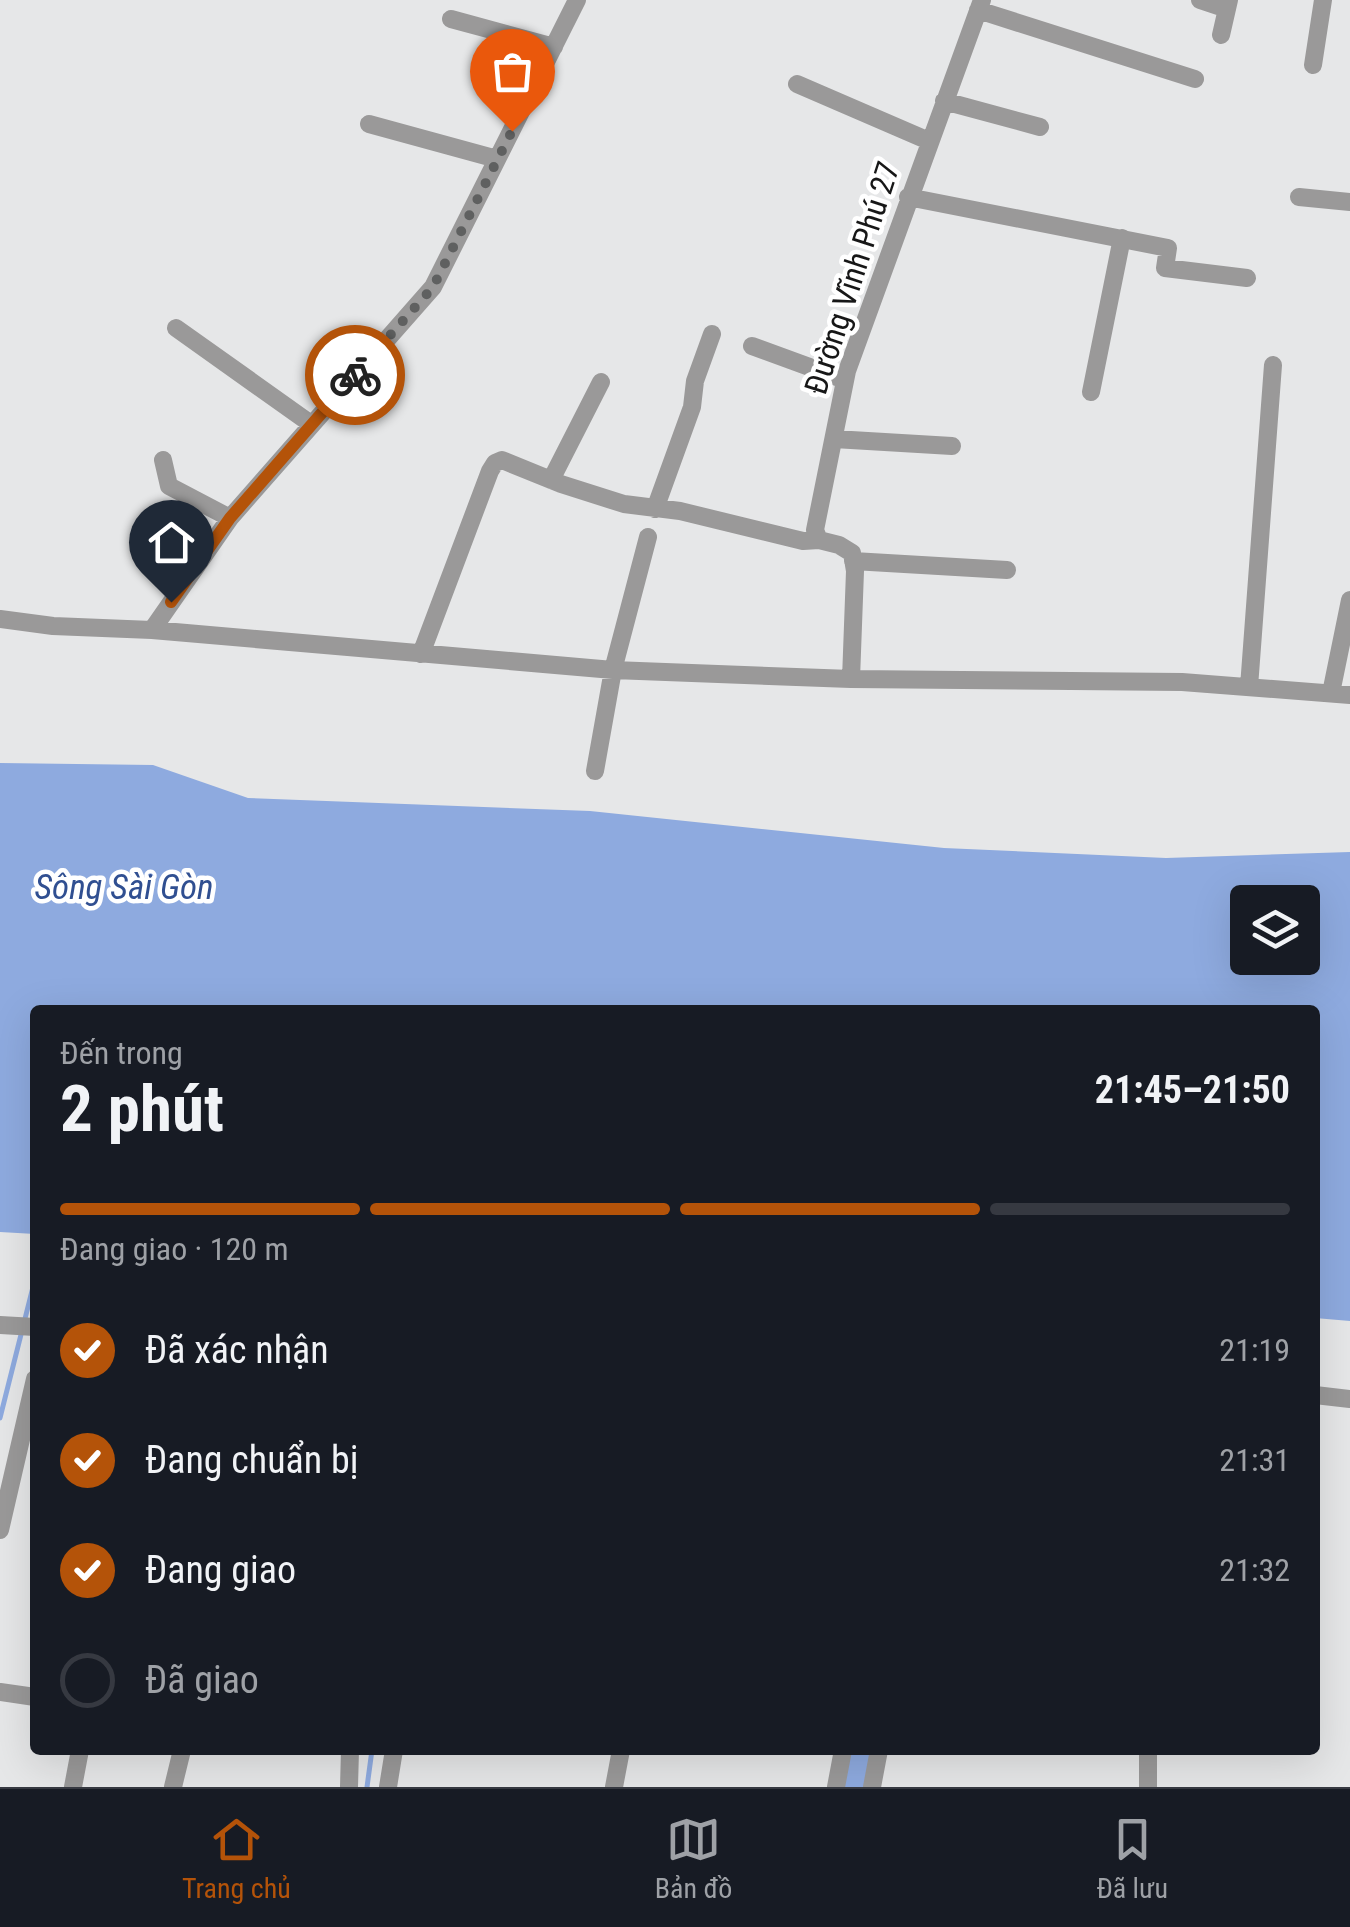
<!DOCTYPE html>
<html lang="vi">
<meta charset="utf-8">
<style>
body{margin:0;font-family:"Roboto Condensed",sans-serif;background:#20242c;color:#f1f3f6;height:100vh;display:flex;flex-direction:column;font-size:38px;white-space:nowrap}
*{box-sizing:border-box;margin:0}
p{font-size:32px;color:#9ea1a6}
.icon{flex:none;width:55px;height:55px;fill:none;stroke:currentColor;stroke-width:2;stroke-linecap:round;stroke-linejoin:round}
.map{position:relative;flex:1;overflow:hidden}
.drawer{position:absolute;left:30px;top:1005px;width:1290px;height:750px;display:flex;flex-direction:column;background:#171b24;border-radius:10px;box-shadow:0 10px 40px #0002}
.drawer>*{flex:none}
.fabs{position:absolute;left:1230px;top:885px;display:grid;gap:20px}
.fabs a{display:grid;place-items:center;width:90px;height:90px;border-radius:10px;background:#171b24;box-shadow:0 10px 40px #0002;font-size:50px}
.pin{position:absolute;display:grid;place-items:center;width:85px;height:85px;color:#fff;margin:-102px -42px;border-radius:50% 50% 50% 0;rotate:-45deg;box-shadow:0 0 10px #0007}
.pin .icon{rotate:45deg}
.courier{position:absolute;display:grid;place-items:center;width:100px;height:100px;margin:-50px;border:8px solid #b45309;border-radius:50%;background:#fff;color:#222;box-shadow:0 2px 12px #0007}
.summary em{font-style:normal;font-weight:700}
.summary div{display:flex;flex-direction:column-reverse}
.summary{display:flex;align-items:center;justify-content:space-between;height:170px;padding:0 30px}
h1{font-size:65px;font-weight:700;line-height:75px}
.bar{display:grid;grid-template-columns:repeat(4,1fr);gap:15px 10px;align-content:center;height:120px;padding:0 30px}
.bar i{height:12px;border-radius:8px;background:#363941}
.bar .active{background:#b45309}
.bar p{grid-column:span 4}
ol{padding:0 30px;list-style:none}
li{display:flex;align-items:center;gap:30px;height:110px}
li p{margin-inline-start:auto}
li .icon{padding:10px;border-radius:50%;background:#b45309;color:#fff;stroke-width:4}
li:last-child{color:#9ea1a6}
li i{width:55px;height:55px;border:5px solid #363941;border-radius:50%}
.menu{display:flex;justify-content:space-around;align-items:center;height:140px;border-top:2px solid #363941;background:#171b24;font-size:28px;color:#9ea1a6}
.menu a{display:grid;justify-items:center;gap:5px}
.menu .active{color:#b45309}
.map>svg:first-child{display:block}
.water{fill:#8eaadf;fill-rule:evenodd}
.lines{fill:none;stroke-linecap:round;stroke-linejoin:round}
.stream{stroke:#8eaadf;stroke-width:5}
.river{stroke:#8eaadf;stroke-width:30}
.minor{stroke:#9a9999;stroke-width:18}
.done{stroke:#5f6060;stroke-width:10;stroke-dasharray:0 18}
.route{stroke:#b45309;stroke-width:12}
.labels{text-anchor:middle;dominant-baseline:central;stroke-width:9;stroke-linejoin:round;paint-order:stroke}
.street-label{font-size:32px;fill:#171717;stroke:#fff}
.water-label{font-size:35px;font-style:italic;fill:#304f91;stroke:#fff}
</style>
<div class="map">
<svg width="1350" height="1787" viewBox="0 0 1350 1787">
<rect width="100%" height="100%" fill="#e6e7e8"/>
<!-- water -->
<path class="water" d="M0,763L153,765L248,798L590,811L944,848L1166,858L1350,852V1321L1315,1318V1010H35V1234L0,1232ZM1248,902H1302V958H1248Z"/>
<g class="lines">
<!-- stream -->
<path class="stream" d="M0,1418L35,1279
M367,1787L372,1750"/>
<!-- river -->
<path class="river" d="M851,1787L857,1750"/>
<!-- minor -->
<path class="minor" d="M1200,0L1227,9
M978,10L1195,79
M451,19L554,47
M1221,35L1229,0
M1313,65L1323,0
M797,84L929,141
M944,101L1040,127
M369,124L497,159
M908,197L1168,248L1165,268L1247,278
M1299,197L1350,202
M176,328L311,424
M752,346L845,380
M1091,392L1122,238
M834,439L952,446
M163,460L169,486L230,518
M551,480L601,382
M655,509L692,407L695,381L712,334
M853,561L1007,570
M0,619L53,626L152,630L613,670L851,679L1182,682L1350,695
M152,630L230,518L433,287L577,0
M421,654L490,471L495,463L502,460L561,484L624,504L680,511L803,541L819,540
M851,679L855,571L852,553L839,545L819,540L815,530L847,371L982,0
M1249,687L1273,365
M1331,693L1350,600
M595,771L613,670L648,537
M0,1325L35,1327
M1315,1395L1350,1399
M0,1530L35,1379
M0,1692L35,1697
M73,1787L80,1750
M173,1787L182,1750
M349,1787L350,1750
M388,1787L394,1750
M614,1787L621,1750
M836,1787L843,1750
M872,1787L879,1750
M1148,1787V1750"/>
</g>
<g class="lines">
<!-- done -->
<path class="done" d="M355,375L433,287L512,131"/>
<!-- route -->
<path class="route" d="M171,602L230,518L355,375"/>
</g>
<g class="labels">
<!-- street labels -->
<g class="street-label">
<text transform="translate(852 278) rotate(-72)">Đường Vĩnh Phú 27</text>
</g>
<!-- water labels -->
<g class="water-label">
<text x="124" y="887">Sông Sài Gòn</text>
</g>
</g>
</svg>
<div class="fabs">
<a><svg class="icon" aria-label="layers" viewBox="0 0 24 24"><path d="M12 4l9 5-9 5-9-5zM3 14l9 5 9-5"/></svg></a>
</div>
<div class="pin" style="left:512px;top:131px;background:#ea580c"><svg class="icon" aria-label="bag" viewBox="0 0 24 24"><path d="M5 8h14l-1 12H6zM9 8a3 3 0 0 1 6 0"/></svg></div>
<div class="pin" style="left:171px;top:602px;background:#1f2937"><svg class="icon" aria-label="home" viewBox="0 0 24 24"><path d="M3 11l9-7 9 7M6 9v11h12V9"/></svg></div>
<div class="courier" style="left:355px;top:375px"><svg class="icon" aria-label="bike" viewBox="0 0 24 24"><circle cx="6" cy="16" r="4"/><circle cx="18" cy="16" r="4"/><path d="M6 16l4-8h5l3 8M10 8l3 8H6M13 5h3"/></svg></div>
<section class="drawer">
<div class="summary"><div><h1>2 phút</h1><p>Đến trong</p></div><em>21:45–21:50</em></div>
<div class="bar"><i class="active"></i><i class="active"></i><i class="active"></i><i></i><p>Đang giao · 120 m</p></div>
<ol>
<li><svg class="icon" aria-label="check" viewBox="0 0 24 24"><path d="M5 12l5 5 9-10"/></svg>Đã xác nhận<p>21:19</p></li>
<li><svg class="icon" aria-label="check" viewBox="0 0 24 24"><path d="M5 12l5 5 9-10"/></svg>Đang chuẩn bị<p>21:31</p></li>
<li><svg class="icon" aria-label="check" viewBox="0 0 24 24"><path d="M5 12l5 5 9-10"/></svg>Đang giao<p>21:32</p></li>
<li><i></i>Đã giao</li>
</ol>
</section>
</div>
<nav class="menu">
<a class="active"><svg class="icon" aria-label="home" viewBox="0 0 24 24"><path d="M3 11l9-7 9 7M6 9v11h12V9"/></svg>Trang chủ</a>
<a><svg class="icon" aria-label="map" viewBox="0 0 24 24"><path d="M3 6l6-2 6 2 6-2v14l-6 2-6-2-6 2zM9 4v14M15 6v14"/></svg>Bản đồ</a>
<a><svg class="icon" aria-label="saved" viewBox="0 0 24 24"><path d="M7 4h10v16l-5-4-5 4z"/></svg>Đã lưu</a>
</nav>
